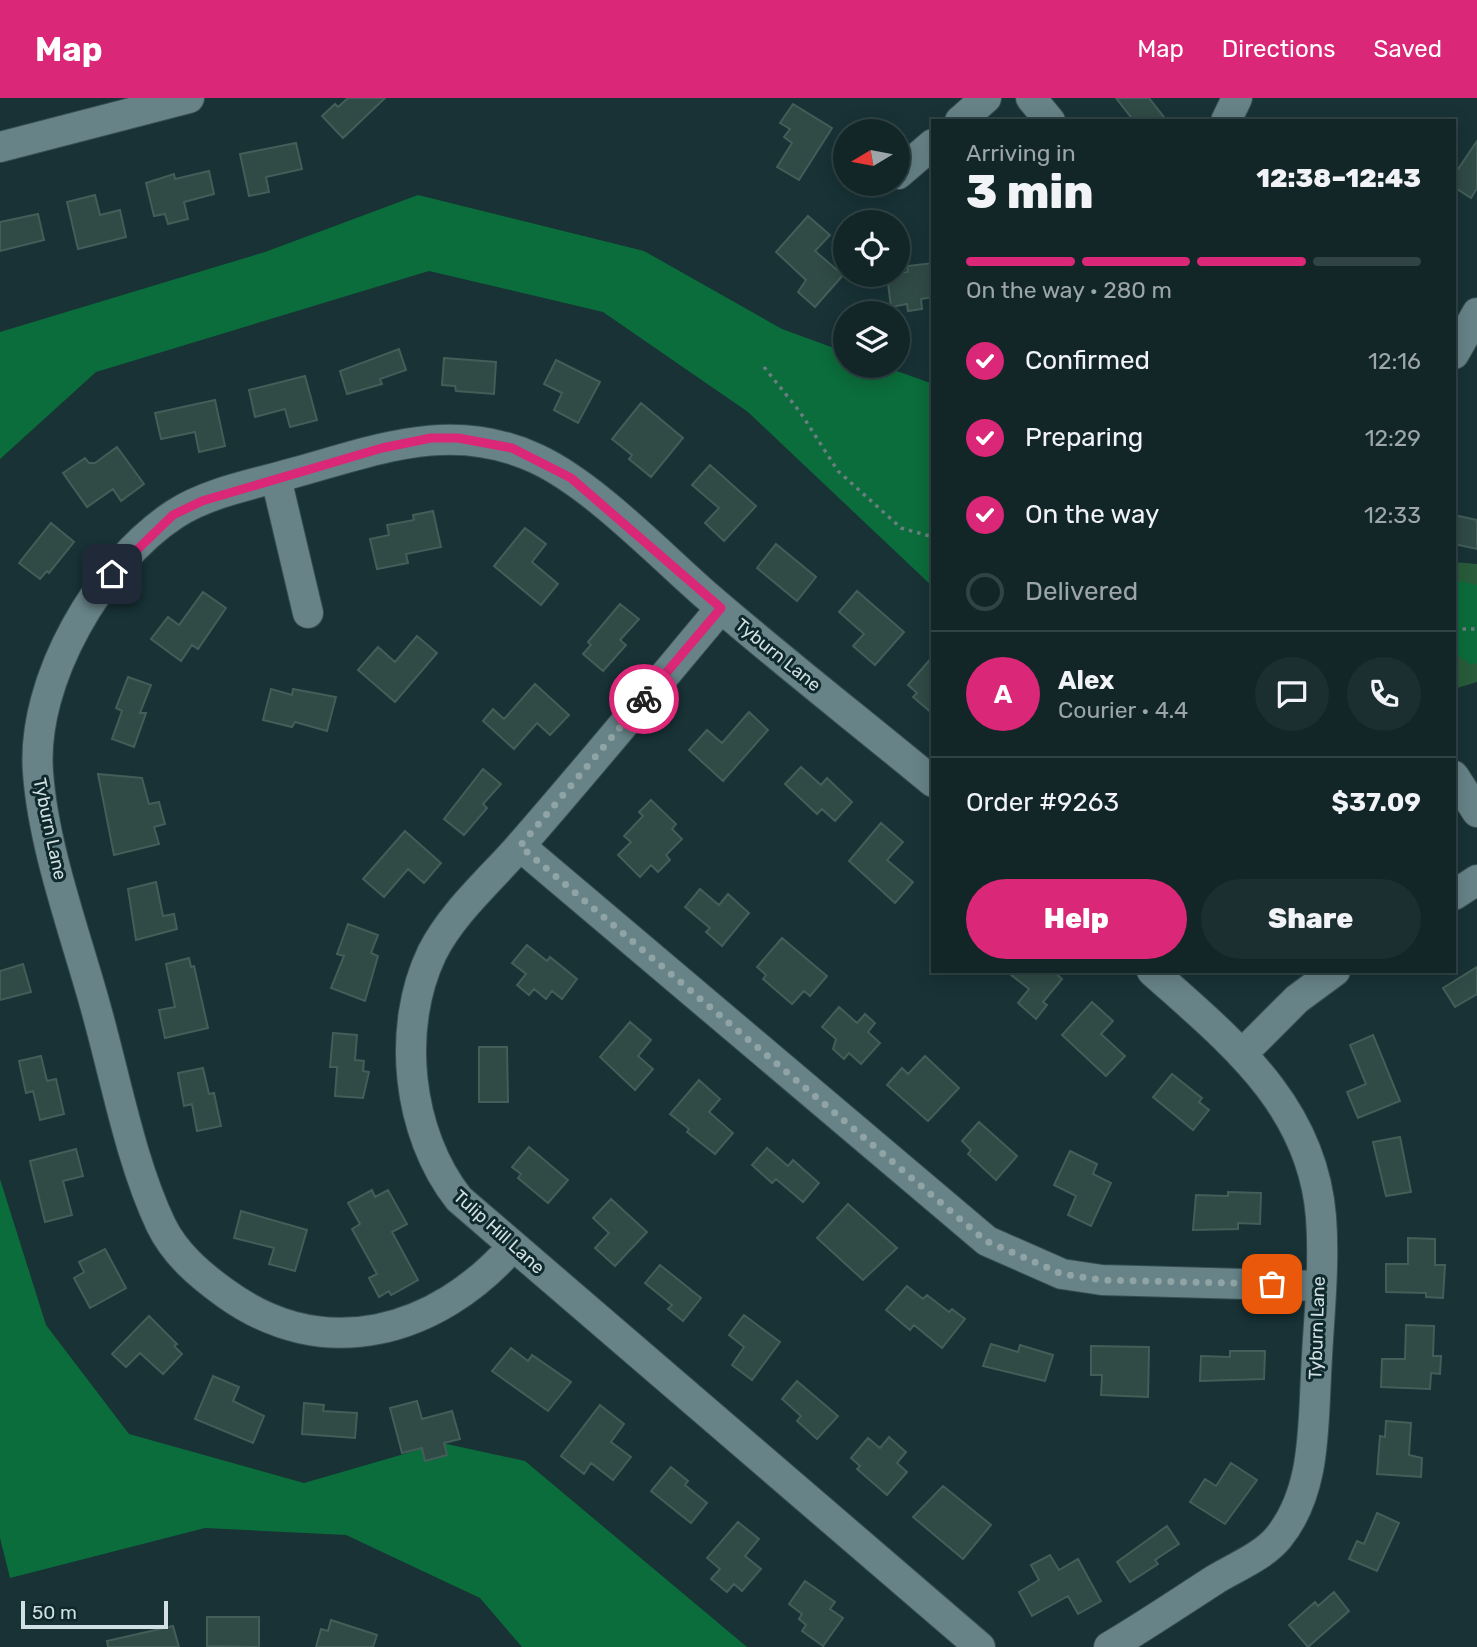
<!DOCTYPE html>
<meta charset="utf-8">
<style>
body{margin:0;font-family:Rubik,sans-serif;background:#1b2e30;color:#f1f3f6;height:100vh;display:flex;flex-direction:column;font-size:26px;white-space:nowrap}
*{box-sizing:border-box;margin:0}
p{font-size:23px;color:#9ca5a8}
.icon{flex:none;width:38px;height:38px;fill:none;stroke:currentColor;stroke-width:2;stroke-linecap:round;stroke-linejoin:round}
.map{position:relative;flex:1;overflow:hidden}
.sheet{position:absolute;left:931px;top:21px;width:525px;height:854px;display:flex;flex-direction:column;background:#122628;border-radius:0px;box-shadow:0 4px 18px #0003,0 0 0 2px #314345}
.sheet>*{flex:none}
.needle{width:46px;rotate:260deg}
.tools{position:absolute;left:833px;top:21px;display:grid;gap:14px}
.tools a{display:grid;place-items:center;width:77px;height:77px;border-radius:50%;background:#122628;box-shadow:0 4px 18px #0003,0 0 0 2px #314345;font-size:35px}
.scale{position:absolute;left:21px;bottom:18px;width:147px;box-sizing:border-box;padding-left:7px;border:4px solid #d1e1e3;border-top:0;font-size:19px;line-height:24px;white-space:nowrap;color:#d1e1e3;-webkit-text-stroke:5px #0e282c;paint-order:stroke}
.pin{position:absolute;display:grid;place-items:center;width:60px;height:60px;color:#fff;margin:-30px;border-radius:14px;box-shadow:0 4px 10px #0006}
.courier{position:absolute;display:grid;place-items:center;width:70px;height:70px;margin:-35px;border:5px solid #db2777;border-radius:50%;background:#fff;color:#222;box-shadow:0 2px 9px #0007}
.summary em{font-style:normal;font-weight:800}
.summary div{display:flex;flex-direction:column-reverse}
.summary{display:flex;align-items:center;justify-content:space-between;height:119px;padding:0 35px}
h1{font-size:46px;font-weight:800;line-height:52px}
.bar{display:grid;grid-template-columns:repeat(4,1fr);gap:10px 7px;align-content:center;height:84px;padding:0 35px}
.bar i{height:9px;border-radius:5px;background:#314345}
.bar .selected{background:#db2777}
.bar p{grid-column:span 4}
.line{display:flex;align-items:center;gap:18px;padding:0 35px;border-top:2px solid #314345}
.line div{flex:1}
.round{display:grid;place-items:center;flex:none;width:74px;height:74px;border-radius:37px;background:#1b2e30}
ol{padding:0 35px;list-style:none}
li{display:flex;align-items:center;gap:21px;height:77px}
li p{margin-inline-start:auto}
li .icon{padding:7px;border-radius:50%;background:#db2777;color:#fff;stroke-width:4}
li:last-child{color:#9ca5a8}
li i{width:38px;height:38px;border:4px solid #314345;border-radius:50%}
.cta{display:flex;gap:14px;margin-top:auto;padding:14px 35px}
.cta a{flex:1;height:80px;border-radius:42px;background:#db2777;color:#fff;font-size:28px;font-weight:800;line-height:80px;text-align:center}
.cta a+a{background:#1b2e30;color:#f1f3f6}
header{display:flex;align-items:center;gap:42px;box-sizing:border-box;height:98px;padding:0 35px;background:#db2777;color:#fff}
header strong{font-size:33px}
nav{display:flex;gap:38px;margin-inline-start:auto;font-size:24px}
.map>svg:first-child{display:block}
.green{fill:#285c3b}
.forest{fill:#0b6d3b}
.building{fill:#304a45;stroke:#435e59;stroke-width:2}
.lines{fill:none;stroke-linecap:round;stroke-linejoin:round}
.minor-casing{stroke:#374e51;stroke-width:32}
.path{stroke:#687e81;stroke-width:3.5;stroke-dasharray:3.5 5;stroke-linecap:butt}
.minor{stroke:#678388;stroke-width:30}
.done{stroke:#90a4a6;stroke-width:7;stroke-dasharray:0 12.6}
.route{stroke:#db2777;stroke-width:9}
.labels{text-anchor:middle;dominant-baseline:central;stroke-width:6;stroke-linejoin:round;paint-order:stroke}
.street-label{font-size:18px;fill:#d1e1e3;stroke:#0e282c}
</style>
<header>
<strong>Map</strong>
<nav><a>Map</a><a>Directions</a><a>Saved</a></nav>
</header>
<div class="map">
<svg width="1477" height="1549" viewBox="0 0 1477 1549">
<rect width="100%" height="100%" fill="#183236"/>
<!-- green -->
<path class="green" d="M1454,464L1477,466V584L1454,591Z"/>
<!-- forest -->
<path class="forest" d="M418,97L644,153L782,231L845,254V268H883L933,286V489L748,314L603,214L429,173L96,274L0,361V234L265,154Z
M1454,482L1477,487V565L1471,567L1454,554Z
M0,1081L46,1227L129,1336L304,1385L442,1345L525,1363L747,1549H522L480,1500L346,1437L205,1430L10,1480L0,1440Z"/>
<!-- building -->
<path class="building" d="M348,0H385L343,40L322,18L335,6L338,9Z
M1116,0H1149L1167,23H1134Z
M793,6L832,30L799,82L777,69L792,45L784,39L790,31L780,25Z
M1477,43V90L1471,100L1454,89V77Z
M296,45L302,71L266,79L269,94L249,98L240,56Z
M209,73L214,96L184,104L188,121L168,126L165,116L154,118L146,85L174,76L175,81Z
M95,97L100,117L120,112L126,139L78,151L67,104Z
M38,116L44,142L0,153V124Z
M808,118L830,137L815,153L843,177L815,209L798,194L806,182L776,154Z
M933,165V199L921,201L922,211L908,213L907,206L891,209L887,177L908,174L907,168Z
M399,251L406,272L380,281L382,286L347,296L340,273Z
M444,260L496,264L494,296L456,293L455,288L442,287Z
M556,262L600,284L578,325L554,312L562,295L544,286Z
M305,278L317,322L290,329L285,311L255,319L249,292Z
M215,302L225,348L199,354L195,334L161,341L155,315Z
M641,305L683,340L651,379L629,361L632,357L612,341Z
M117,349L144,386L121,403L113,391L87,409L63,375L85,360L89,365H95Z
M710,367L756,408L724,443L705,425L719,410L692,387Z
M433,413L441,449L406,456L408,465L377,471L370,441L389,437L387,427L414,422L413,417Z
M1454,417L1477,422V451L1454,446Z
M51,425L74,444L49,475L47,473L40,481L19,465Z
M525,430L546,446L532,464L558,486L541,507L494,468Z
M776,446L816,479L797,503L757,470Z
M857,493L904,534L875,567L853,548L864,536L839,514Z
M203,494L226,510L198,551L192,547L181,563L151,541L168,519L179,527Z
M620,506L639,521L620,542L626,547L603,573L583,556L591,547L588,544Z
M417,538L437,555L395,604L358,572L378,549L395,564Z
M933,558V616L913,599L917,595L908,587Z
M128,579L151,587L140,615H146L134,649L112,641L122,613L116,610Z
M535,586L569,617L550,637L537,625L514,651L483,623L493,611L504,621Z
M271,591L292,597L293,591L336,599L327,633L295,624L292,629L263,622Z
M749,614L768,632L723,683L689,652L707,632L722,645Z
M801,669L821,687L827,680L852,704L835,723L822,711L817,716L785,686Z
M483,671L501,686L483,706L487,710L464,737L444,721Z
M98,676L142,680L149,706L159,704L165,726L154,729L159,746L114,757Z
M651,702L676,726L672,731L682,741L666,757L670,762L658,774L651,767L640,779L618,757L631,744L624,738L643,718L639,714Z
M881,725L903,744L887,762L913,784L895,805L849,763Z
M405,733L441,765L424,785L408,771L384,799L363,781Z
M156,784L163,818L174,816L177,831L136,842L128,791Z
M700,791L719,807L728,796L749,815L722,848L706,834L710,830L685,809Z
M348,826L378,837L371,855L378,858L365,903L331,890L344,858L337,856Z
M782,840L827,878L810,898L804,893L792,906L763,881L766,877L757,869Z
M527,847L547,863L550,859L577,881L562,901L552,893L546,901L534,891L529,897L517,887L526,876L512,865Z
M189,860L191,869L194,868L208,930L165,940L159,912L175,909L166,866Z
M23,866L31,894L0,902V873Z
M1477,869V896L1455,909L1443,890Z
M1006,873H1053L1062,881L1043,904L1047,907L1036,921L1018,905L1029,891Z
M1092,904L1113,923L1101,936L1125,958L1106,978L1062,937Z
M839,909L857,925L865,916L875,925L868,934L880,945L861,966L849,955L844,961L833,951L836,941L822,929Z
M630,924L651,942L638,958L653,971L635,992L600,959Z
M333,935L357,937L355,962L364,963L363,973L369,974L363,1000L335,998L337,969H330Z
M1373,937L1400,1003L1358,1020L1347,994L1366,986L1350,947Z
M479,949H507L508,1004H479Z
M41,958L47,983L56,981L64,1016L40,1022L33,993L26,995L19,963Z
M925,958L959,990L928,1023L887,987L902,970L908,976Z
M203,970L209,996L214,995L221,1028L197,1033L192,1006L184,1008L178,975Z
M1172,976L1202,1000L1199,1004L1209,1012L1193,1032L1153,999Z
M699,982L720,1001L709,1014L733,1035L715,1056L687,1034L689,1031L670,1016Z
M979,1024L1017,1058L996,1082L968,1056L971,1052L962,1043Z
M1400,1039L1411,1094L1386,1098L1373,1044Z
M529,1049L568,1082L548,1105L518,1080L521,1076L512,1069Z
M767,1050L788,1068L793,1062L819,1085L803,1104L776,1081L772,1085L752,1067Z
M76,1051L83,1078L63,1083L72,1117L45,1124L30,1063Z
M1070,1053L1097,1066L1093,1076L1111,1085L1091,1128L1068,1117L1076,1098L1054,1087Z
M372,1092L375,1099L388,1092L407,1126L392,1134L418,1182L391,1197L389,1193L379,1199L369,1180L377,1176L352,1131L360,1126L348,1105Z
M1228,1094L1261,1095L1260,1126L1238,1125V1131L1193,1132L1196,1097L1228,1098Z
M611,1101L647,1134L615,1168L595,1150L609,1135L593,1120Z
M848,1106L897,1150L863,1182L817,1140Z
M241,1113L307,1132L295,1173L269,1166L274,1150L234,1140Z
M1408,1140L1435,1141V1167H1445L1443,1200L1426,1199V1195L1386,1194V1166H1408Z
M105,1151L126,1190L90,1210L74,1180L84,1174L79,1164Z
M660,1167L701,1200L683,1223L668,1211L672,1207L645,1185Z
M907,1188L923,1201L927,1197L949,1214L952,1211L965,1221L942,1250L914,1227L910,1232L886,1212Z
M744,1217L780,1244L752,1282L732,1267L744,1249L729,1237Z
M149,1218L177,1246L174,1248L182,1256L163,1276L140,1255L126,1269L112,1256Z
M1406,1227L1434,1228L1433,1258H1441L1440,1276L1431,1275L1430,1291L1381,1289L1382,1261H1405Z
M991,1246L1018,1254L1020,1247L1053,1257L1045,1283L983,1268Z
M1091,1248L1149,1249L1148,1299L1101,1297L1102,1277H1091Z
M511,1250L528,1263L532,1257L571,1284L548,1313L492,1273Z
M1230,1253H1265L1264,1281L1200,1283L1201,1258L1230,1259Z
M213,1278L239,1289L233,1303L264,1318L253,1345L195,1321Z
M797,1283L838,1318L817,1341L797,1323L801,1318L782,1301Z
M417,1303L422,1321L452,1313L460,1341L444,1345L447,1357L425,1363L422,1350L402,1355L390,1310Z
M304,1305L324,1307L323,1313L357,1315L355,1340L302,1336Z
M600,1307L624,1326L611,1344L631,1359L613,1382L591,1365L584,1376L561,1358Z
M1386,1323L1411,1325L1409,1357L1422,1360L1421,1379L1377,1376L1380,1338L1385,1339Z
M889,1339L906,1354L897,1365L907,1374L887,1397L857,1371L860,1368L851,1360L868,1340L880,1350Z
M1231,1365L1257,1382L1225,1426L1190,1404L1205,1381L1216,1388Z
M671,1369L688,1383L685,1387L707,1405L691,1425L651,1393Z
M943,1388L991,1427L963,1461L913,1419Z
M1377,1415L1399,1425L1377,1473L1349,1461L1357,1443L1364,1446Z
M738,1424L759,1441L745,1458L761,1471L742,1493L734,1486L727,1494L711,1481L720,1471L707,1460Z
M1167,1428L1179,1446L1155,1462L1158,1466L1130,1484L1117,1464Z
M1050,1457L1059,1472L1078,1461L1101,1503L1078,1516L1068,1498L1032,1518L1019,1494L1039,1482L1031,1467Z
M805,1483L835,1504L830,1511L843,1520L823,1548L802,1533L806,1527L799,1521L802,1516L789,1506Z
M1334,1494L1349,1513L1308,1549L1289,1527L1315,1504L1318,1508Z
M207,1519H259V1549L207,1548Z
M331,1522L377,1537L373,1549H316L321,1531L328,1533Z
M173,1528L179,1549H108L107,1543Z"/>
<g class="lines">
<defs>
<path id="minor" d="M1031,0L1050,23
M960,23L986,0
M1226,23L1237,0
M0,49L189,0
M898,76L933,46
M1454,256L1477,215
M276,380L308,515
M721,510C654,590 588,670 519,749C490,782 452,815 432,855C396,930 407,1035 459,1101L980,1549
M1454,678L1477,714
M520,748L987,1143L1062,1176L1102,1182L1319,1188
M1454,797L1477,782
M1243,955L1297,901L1335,873
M513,1148C437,1235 324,1267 225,1195C200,1177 175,1156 161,1127C130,1062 115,977 95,907C75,835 43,748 38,674C31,583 100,465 175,416C209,394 255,386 293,375C377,352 452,321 537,361C593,387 659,456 707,498C781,562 858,622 933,684
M1109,1549C1145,1528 1180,1504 1216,1481C1236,1469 1263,1458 1278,1440C1315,1395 1313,1333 1316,1278C1318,1226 1325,1171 1321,1119C1312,1006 1230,943 1152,873"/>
</defs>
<!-- minor casing -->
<use href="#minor" class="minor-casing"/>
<!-- path -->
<path class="path" d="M764,269L800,314L838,373L901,430L933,439
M1454,531H1477"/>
<!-- minor -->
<use href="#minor" class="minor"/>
</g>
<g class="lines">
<!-- done -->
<path class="done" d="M644,601L520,748L986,1143L1062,1176L1102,1182L1272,1186"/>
<!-- route -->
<path class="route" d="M112,476L173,417L202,403L382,350L431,340H458L512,350L571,380L721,510L644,601"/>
</g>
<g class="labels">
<!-- street labels -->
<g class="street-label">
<text transform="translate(778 557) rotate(39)">Tyburn Lane</text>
<text transform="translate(50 731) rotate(78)">Tyburn Lane</text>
<text transform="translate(499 1134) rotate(42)">Tulip Hill Lane</text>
<text transform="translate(1317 1230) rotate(-88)">Tyburn Lane</text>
</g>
</g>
</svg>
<div class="tools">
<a><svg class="needle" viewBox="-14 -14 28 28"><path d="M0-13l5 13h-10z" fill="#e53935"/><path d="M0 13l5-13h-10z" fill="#9ca5a8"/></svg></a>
<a><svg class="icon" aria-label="locate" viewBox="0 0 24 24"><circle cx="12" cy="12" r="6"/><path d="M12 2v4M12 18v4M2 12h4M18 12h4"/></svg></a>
<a><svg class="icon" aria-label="layers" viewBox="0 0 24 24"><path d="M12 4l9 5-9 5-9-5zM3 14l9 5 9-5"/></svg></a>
</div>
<div class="scale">50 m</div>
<div class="pin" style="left:1272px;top:1186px;background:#ea580c"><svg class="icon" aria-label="bag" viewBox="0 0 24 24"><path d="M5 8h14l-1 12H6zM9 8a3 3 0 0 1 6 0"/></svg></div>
<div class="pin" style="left:112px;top:476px;background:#1f2937"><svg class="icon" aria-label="home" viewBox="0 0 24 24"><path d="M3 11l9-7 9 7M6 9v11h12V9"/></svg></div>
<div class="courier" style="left:644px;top:601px"><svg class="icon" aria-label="bike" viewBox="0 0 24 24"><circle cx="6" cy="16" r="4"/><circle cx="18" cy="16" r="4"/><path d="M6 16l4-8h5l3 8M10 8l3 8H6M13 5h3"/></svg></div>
<section class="sheet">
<div class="summary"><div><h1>3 min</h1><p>Arriving in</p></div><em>12:38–12:43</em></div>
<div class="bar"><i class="selected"></i><i class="selected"></i><i class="selected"></i><i></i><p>On the way · 280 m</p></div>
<ol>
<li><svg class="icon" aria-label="check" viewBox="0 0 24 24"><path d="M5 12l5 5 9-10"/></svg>Confirmed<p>12:16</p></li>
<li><svg class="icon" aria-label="check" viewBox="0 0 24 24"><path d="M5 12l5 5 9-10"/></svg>Preparing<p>12:29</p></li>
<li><svg class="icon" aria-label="check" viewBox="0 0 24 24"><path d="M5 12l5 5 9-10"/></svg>On the way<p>12:33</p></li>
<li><i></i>Delivered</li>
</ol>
<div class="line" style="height:126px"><b class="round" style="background:#db2777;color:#fff">A</b><div><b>Alex</b><p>Courier · 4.4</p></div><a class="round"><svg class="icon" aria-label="chat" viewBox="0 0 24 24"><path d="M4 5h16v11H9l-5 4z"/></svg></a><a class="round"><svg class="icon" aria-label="phone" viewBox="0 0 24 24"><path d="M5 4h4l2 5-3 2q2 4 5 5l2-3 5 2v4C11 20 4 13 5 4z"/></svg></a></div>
<div class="line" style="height:91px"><div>Order #9263</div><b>$37.09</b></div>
<div class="cta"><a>Help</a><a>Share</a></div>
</section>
</div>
